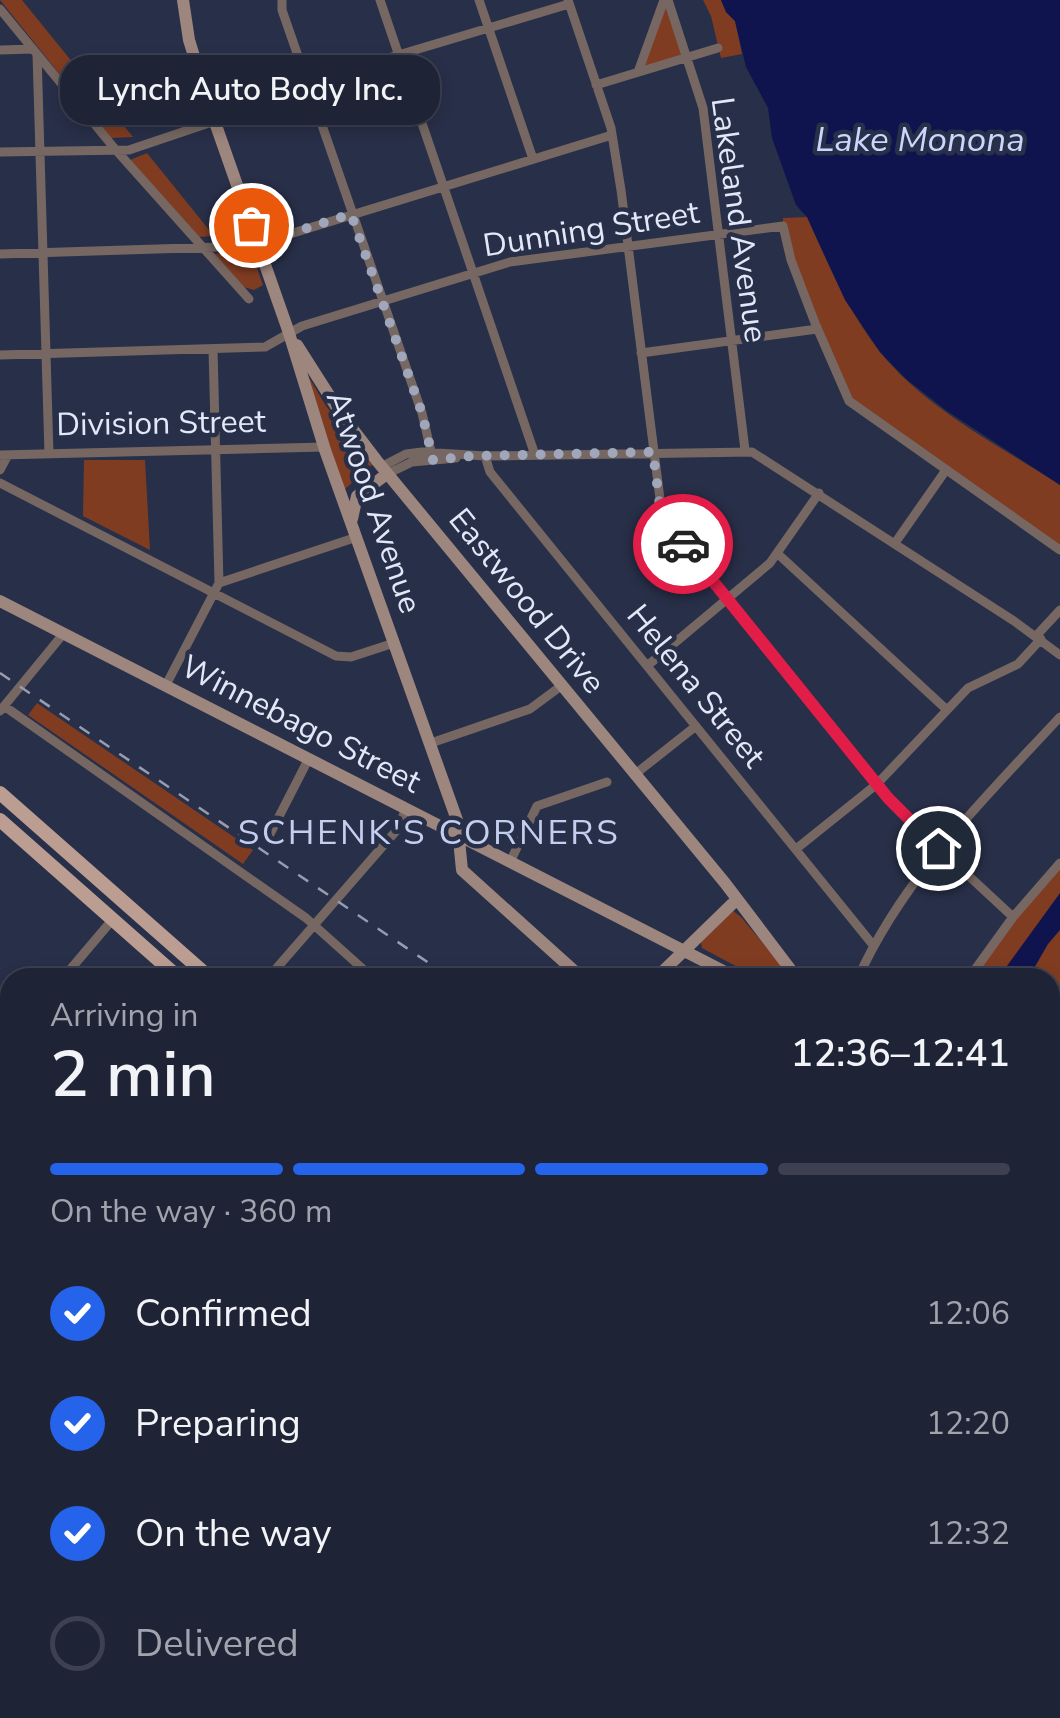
<!DOCTYPE html>
<meta charset="utf-8">
<style>
body{margin:0;font-family:"Nunito Sans",sans-serif;background:#2b2f42;color:#f1f3f6;height:100vh;display:flex;flex-direction:column;font-size:38px;white-space:nowrap}
*{box-sizing:border-box;margin:0}
p{font-size:32px;color:#a1a4ad}
.icon{flex:none;width:55px;height:55px;fill:none;stroke:currentColor;stroke-width:2;stroke-linecap:round;stroke-linejoin:round}
.map{position:relative;flex:1;overflow:hidden}
.side{position:absolute;left:0px;top:968px;width:1060px;height:752px;display:flex;flex-direction:column;background:#1e2336;border-radius:30px 30px 0 0;box-shadow:0 5px 15px #0003,0 0 0 2px #3c4051}
.side>*{flex:none}
.pin{position:absolute;display:grid;place-items:center;width:85px;height:85px;color:#fff;margin:-42px;border:5px solid #fff;border-radius:50%;box-shadow:0 2px 10px #0007}
.courier{position:absolute;display:grid;place-items:center;width:100px;height:100px;margin:-50px;border:8px solid #e11d48;border-radius:50%;background:#fff;color:#222;box-shadow:0 2px 12px #0007}
.bubble{position:absolute;height:70px;border-radius:30px;background:#1e2336;box-shadow:0 5px 15px #0003,0 0 0 2px #3c4051;font-size:32px;font-weight:600;line-height:70px;text-align:center}
.overview em{font-style:normal;font-weight:600}
.overview div{display:flex;flex-direction:column-reverse}
.overview{display:flex;align-items:center;justify-content:space-between;height:170px;padding:0 50px}
h1{font-size:65px;font-weight:600;line-height:75px}
.bar{display:grid;grid-template-columns:repeat(4,1fr);gap:15px 10px;align-content:center;height:120px;padding:0 50px}
.bar i{height:12px;border-radius:8px;background:#3c4051}
.bar .selected{background:#2563eb}
.bar p{grid-column:span 4}
ol{padding:0 50px;list-style:none}
li{display:flex;align-items:center;gap:30px;height:110px}
li p{margin-inline-start:auto}
li .icon{padding:10px;border-radius:50%;background:#2563eb;color:#fff;stroke-width:4}
li:last-child{color:#a1a4ad}
li i{width:55px;height:55px;border:5px solid #3c4051;border-radius:50%}
.map>svg:first-child{display:block}
.green{fill:#803c21}
.water{fill:#0f144f}
.lines{fill:none;stroke-linecap:round;stroke-linejoin:round}
.street{stroke:#766762;stroke-width:9}
.secondary{stroke:#9d867d;stroke-width:12}
.primary{stroke:#bb9d92;stroke-width:14}
.rail{stroke:#969db0;stroke-width:2.5;stroke-dasharray:12 12;stroke-linecap:butt}
.done{stroke:#a1a7ba;stroke-width:10;stroke-dasharray:0 18}
.route{stroke:#e11d48;stroke-width:12}
.labels{text-anchor:middle;dominant-baseline:central;stroke-width:9;stroke-linejoin:round;paint-order:stroke}
.street-label{font-size:32px;fill:#e2e8f8;stroke:#282f48}
.water-label{font-size:35px;font-style:italic;fill:#cad6fc;stroke:#282f48}
.neighbourhood-label{font-size:35px;letter-spacing:2.5px;fill:#c4cfef;stroke:#282f48}
</style>
<div class="map">
<svg width="1060" height="1718" viewBox="0 0 1060 1718">
<rect width="100%" height="100%" fill="#282f48"/>
<!-- green -->
<path class="green" d="M0,0H22L133,137L111,138Z
M664,0L685,58L638,72Z
M703,0H721L726,12L735,21L742,54L721,58L711,16Z
M147,153L214,236L199,237L130,160Z
M807,217C828,264 848,311 880,352C926,409 1000,446 1060,485V550L849,401L817,329L783,226V218Z
M251,251L263,285L254,290L240,286L212,254Z
M302,366L326,406L372,465L344,490Z
M84,460H145L150,550L83,516Z
M37,703L253,850L243,864L28,715Z
M1060,863V993L1050,1005V978H969Z
M733,911L741,917L791,977H756L702,948L701,942Z
M478,1710H575L570,1718H477Z"/>
<!-- water -->
<path class="water" d="M721,0H1060V485L947,411L906,379L880,352L845,300L807,217L796,205L772,138L768,108L746,67L735,21L726,12Z
M1060,893V930L1048,944L1029,977H999Z"/>
<g class="lines">
<!-- street -->
<path class="street" d="M282,0V10L422,413L433,460
M380,0L535,455
M479,0L533,159
M568,0L611,128L621,190L661,507L684,546L901,813L1013,917
M668,0L703,108L745,450
M0,9L115,149L249,299
M0,50L33,49
M37,54L49,454
M638,72L664,0
M596,85L718,48
M211,111L569,4
M0,152L129,150L215,121
M0,254L251,246L612,135
M641,353L817,329
M0,355L265,347L302,326L510,262L783,226L791,260L815,323L849,401L1060,550
M0,455L324,447
M485,456L490,472L873,945
M381,467L406,454L422,452L485,456L752,452L1014,621L1060,655
M0,470L8,455
M387,474L412,462L456,458
M0,483L336,656L351,657L394,643
M895,543L946,470
M778,554L946,709
M219,583L357,537
M1036,636L1060,610
M647,666L770,563L819,493
M166,685L219,583L213,349
M4,706L306,918L373,978
M0,711L64,633
M431,743L530,709L561,686
M634,775L696,726
M269,836L308,760
M796,849L877,784L968,688L1018,664L1041,639
M510,862L537,806L607,782
M63,978L113,919
M268,978L396,831L406,809
M858,978C904,876 985,798 1060,717
M969,978L1013,917L1060,863
M0,1002L10,1010
M1050,1005L1060,993
M0,1051L10,1039
M1050,1091L1060,1076
M0,1150L10,1158
M1050,1470L1060,1480
M1050,1518L1060,1507
M1050,1563L1056,1568
M617,1710L626,1718
M570,1718L575,1710
M863,1718L871,1710"/>
<!-- secondary -->
<path class="secondary" d="M183,0L189,40L211,111L288,330L325,450L457,820L462,870L582,978
M297,345L341,414L377,461L725,883L797,978
M352,519L357,496L387,474
M0,601L737,978
M656,978L732,904
M1050,1151L1060,1158
M0,1606L10,1604
M446,1710L455,1718
M461,1710L468,1718"/>
<!-- primary -->
<path class="primary" d="M0,793L210,978
M0,820L179,978
M0,1310L10,1313
M0,1350L10,1351
M980,1710L989,1718
M1008,1710L1016,1718"/>
<!-- rail -->
<path class="rail" d="M0,673L451,978
M1050,1415L1060,1424
M0,1552L10,1553
M0,1575H10
M1050,1602L1060,1603"/>
</g>
<g class="lines">
<!-- done -->
<path class="done" d="M251,225L257,244L351,214L422,413L433,460L472,456L653,452L660,507L683,544"/>
<!-- route -->
<path class="route" d="M683,544L888,798L938,848"/>
</g>
<g class="labels">
<!-- street labels -->
<g class="street-label">
<text transform="translate(739 220) rotate(82)">Lakeland Avenue</text>
<text transform="translate(591 229) rotate(-9)">Dunning Street</text>
<text transform="translate(161 423) rotate(-1)">Division Street</text>
<text transform="translate(374 502) rotate(71)">Atwood Avenue</text>
<text transform="translate(527 601) rotate(51)">Eastwood Drive</text>
<text transform="translate(696 686) rotate(51)">Helena Street</text>
<text transform="translate(301 724) rotate(27)">Winnebago Street</text>
</g>
<!-- water labels -->
<g class="water-label">
<text x="920" y="139">Lake Monona</text>
</g>
<!-- neighbourhood labels -->
<g class="neighbourhood-label">
<text x="429" y="832">SCHENK'S CORNERS</text>
</g>
</g>
</svg>
<div class="pin" style="left:251px;top:225px;background:#ea580c"><svg class="icon" aria-label="bag" viewBox="0 0 24 24"><path d="M5 8h14l-1 12H6zM9 8a3 3 0 0 1 6 0"/></svg></div>
<div class="pin" style="left:938px;top:848px;background:#1f2937"><svg class="icon" aria-label="home" viewBox="0 0 24 24"><path d="M3 11l9-7 9 7M6 9v11h12V9"/></svg></div>
<div class="courier" style="left:683px;top:544px"><svg class="icon" aria-label="car" viewBox="0 0 24 24"><path d="M5 17H2v-5l4-1 3-4h7l3 4 3 1v5h-3M9 17h6M6 11h13"/><circle cx="7" cy="17" r="2"/><circle cx="17" cy="17" r="2"/></svg></div>
<div class="bubble" style="left:60px;top:55px;width:380px">Lynch Auto Body Inc.</div>
<section class="side">
<div class="overview"><div><h1>2 min</h1><p>Arriving in</p></div><em>12:36–12:41</em></div>
<div class="bar"><i class="selected"></i><i class="selected"></i><i class="selected"></i><i></i><p>On the way · 360 m</p></div>
<ol>
<li><svg class="icon" aria-label="check" viewBox="0 0 24 24"><path d="M5 12l5 5 9-10"/></svg>Confirmed<p>12:06</p></li>
<li><svg class="icon" aria-label="check" viewBox="0 0 24 24"><path d="M5 12l5 5 9-10"/></svg>Preparing<p>12:20</p></li>
<li><svg class="icon" aria-label="check" viewBox="0 0 24 24"><path d="M5 12l5 5 9-10"/></svg>On the way<p>12:32</p></li>
<li><i></i>Delivered</li>
</ol>
</section>
</div>
